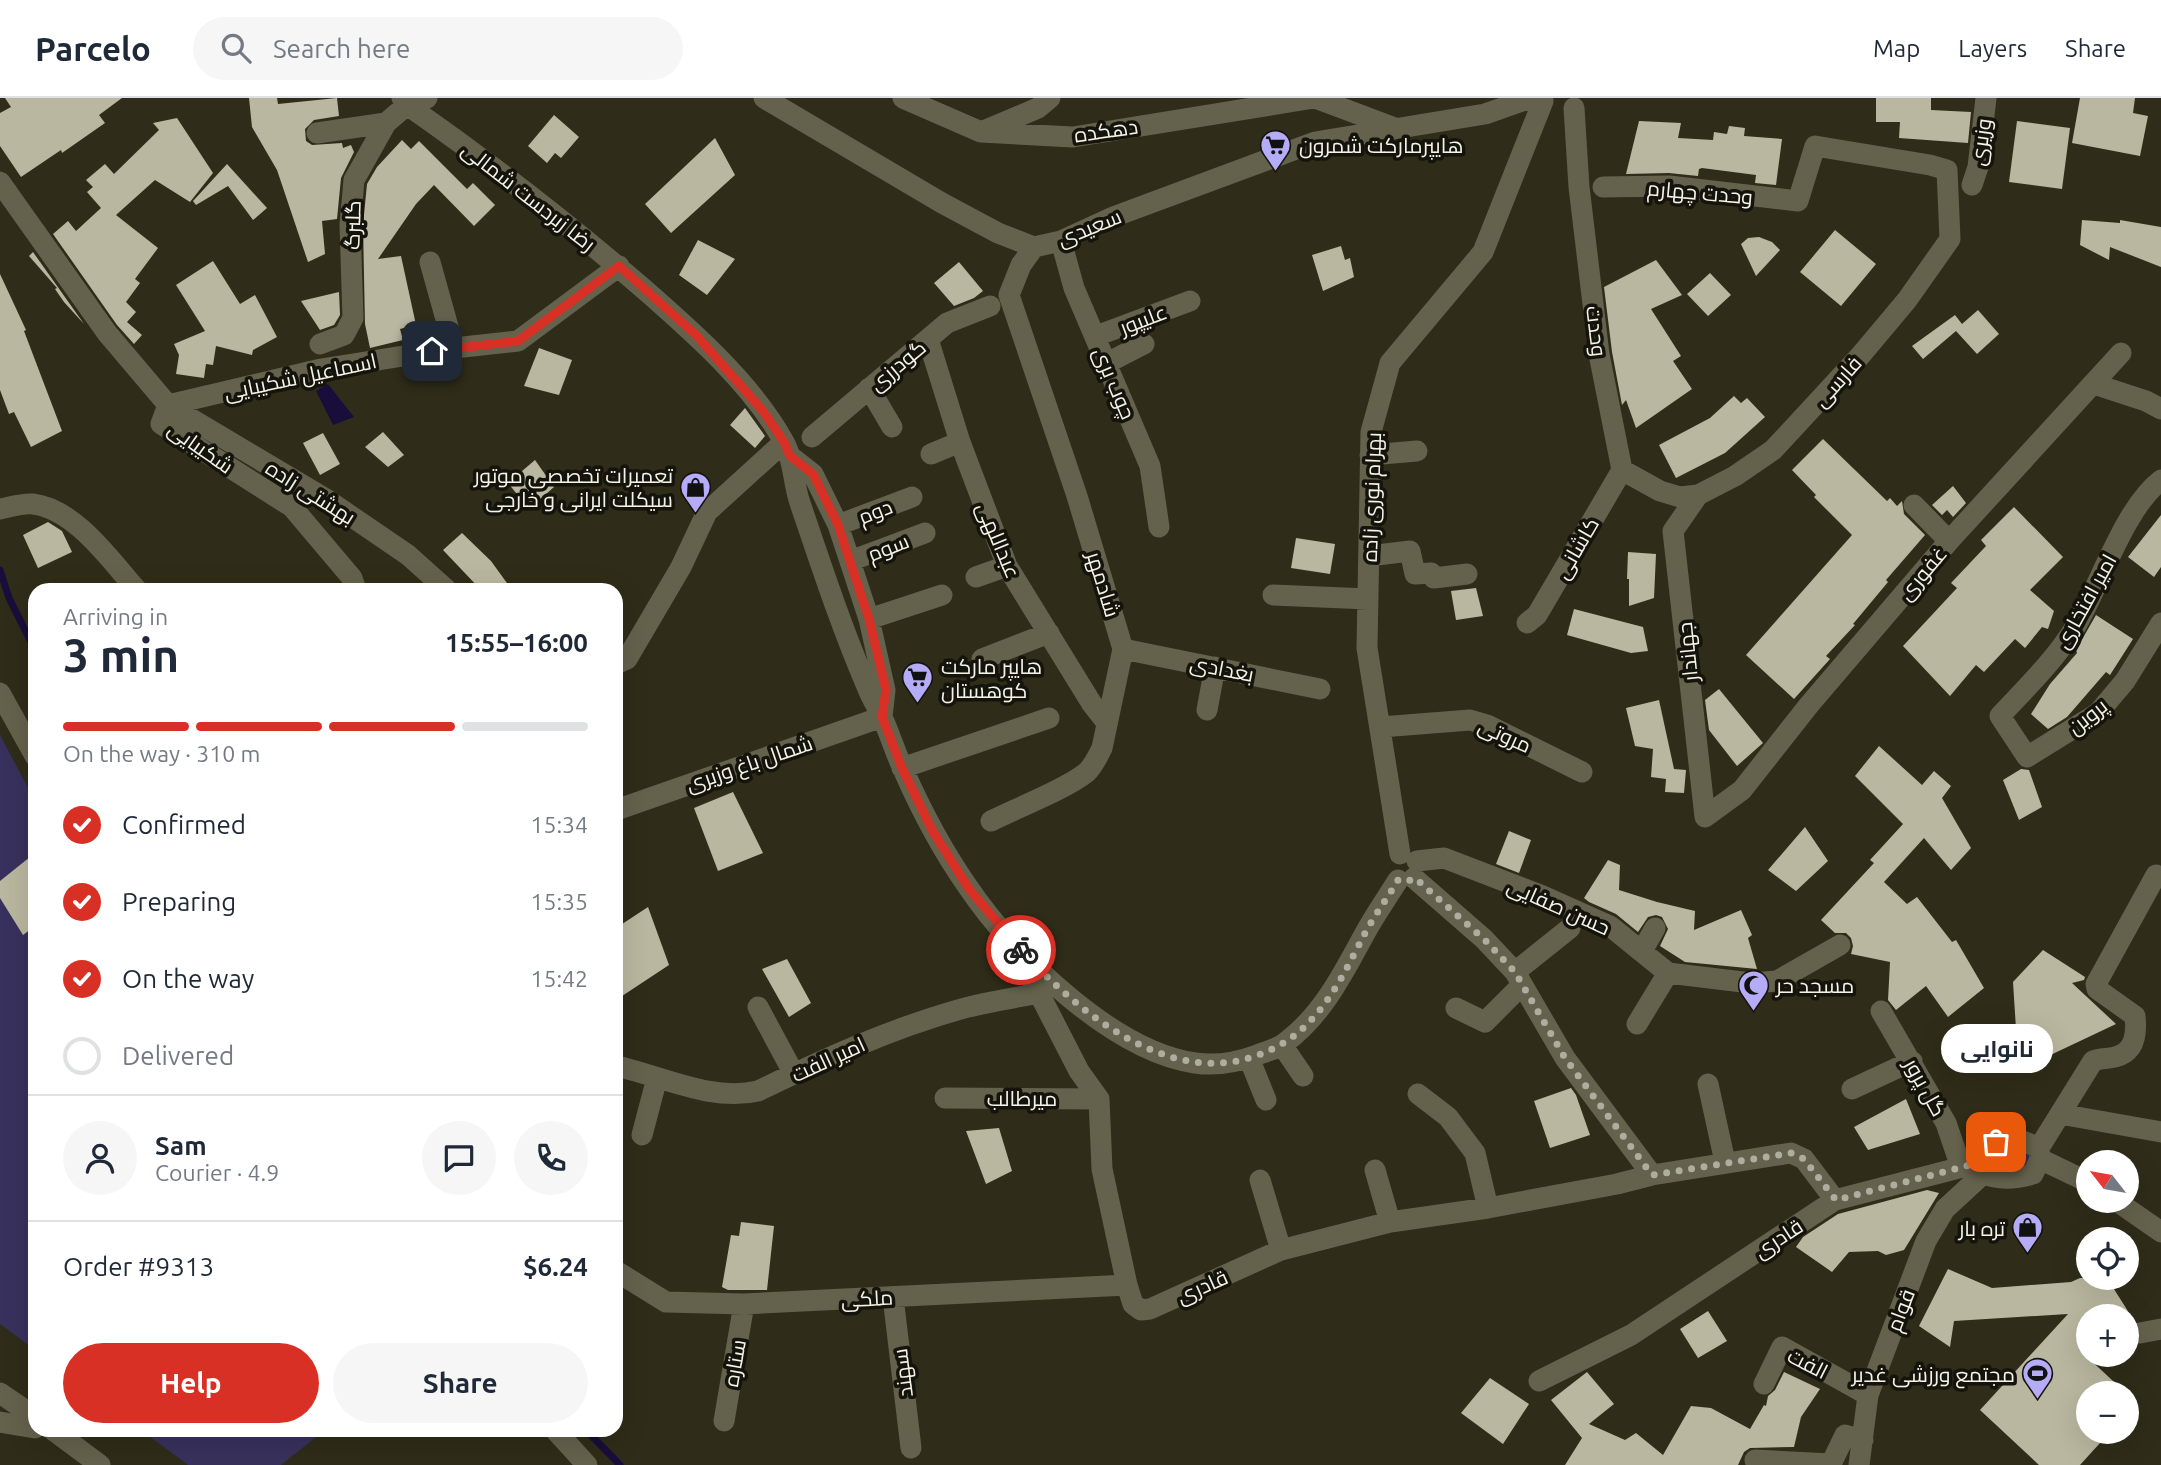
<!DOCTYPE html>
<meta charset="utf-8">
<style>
body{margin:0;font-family:Ubuntu,Cairo,sans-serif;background:#f6f6f7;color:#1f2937;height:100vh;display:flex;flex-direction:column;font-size:26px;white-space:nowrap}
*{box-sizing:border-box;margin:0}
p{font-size:23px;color:#747a83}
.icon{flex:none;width:38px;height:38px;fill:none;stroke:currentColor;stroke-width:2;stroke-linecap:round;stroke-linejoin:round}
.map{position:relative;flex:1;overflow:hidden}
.sheet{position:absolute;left:28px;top:485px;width:595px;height:854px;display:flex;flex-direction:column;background:#fff;border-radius:21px;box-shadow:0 7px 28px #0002}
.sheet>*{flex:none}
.needle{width:46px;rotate:301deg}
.fabs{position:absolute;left:2076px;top:1052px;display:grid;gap:14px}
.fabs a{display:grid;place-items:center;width:63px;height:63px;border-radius:50%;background:#fff;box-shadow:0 7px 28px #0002;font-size:35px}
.pin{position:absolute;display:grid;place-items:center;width:60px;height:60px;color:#fff;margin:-30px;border-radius:14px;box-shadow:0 4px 10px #0006}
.courier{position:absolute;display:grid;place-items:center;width:70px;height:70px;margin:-35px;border:5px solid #d93025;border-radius:50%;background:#fff;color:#222;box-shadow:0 2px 9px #0007}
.bubble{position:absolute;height:49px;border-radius:24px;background:#fff;box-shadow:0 7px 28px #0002;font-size:23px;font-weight:700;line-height:49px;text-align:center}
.overview em{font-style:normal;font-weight:700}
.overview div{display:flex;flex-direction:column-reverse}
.overview{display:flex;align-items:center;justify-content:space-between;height:119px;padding:0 35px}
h1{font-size:46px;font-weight:700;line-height:52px}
.bar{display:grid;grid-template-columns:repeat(4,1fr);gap:10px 7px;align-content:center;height:84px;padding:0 35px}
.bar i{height:9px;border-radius:5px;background:#e0e1e3}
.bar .active{background:#d93025}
.bar p{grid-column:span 4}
.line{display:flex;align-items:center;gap:18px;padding:0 35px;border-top:2px solid #e0e1e3}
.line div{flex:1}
.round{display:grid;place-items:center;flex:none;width:74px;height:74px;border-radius:37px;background:#f6f6f7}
ol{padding:0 35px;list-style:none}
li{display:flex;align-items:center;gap:21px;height:77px}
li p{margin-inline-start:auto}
li .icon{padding:7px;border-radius:50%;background:#d93025;color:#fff;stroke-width:4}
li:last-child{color:#747a83}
li i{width:38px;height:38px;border:4px solid #e0e1e3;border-radius:50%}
.action{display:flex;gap:14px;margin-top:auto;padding:14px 35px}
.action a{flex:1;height:80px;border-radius:42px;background:#d93025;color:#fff;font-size:28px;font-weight:700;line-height:80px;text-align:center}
.action a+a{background:#f6f6f7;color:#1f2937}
header{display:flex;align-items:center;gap:42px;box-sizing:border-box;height:98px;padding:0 35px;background:#fff;border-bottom:2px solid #e0e1e3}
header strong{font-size:33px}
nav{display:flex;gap:38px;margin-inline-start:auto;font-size:24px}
.search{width:490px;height:63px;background:#f6f6f7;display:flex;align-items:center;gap:18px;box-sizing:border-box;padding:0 24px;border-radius:38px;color:#747a83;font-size:26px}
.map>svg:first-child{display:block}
.green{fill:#38315d}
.water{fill:#190d3b}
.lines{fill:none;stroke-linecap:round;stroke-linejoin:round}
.stream{stroke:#190d3b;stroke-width:7}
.building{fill:#bab7a0}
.minor{stroke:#64614c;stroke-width:21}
.done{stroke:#afad9f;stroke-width:7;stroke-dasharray:0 12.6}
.route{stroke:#d93025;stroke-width:9}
.labels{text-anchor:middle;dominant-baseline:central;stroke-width:7;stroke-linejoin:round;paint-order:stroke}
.street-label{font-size:21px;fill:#f4f3e7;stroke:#15140c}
.poi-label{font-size:21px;fill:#f4f3e7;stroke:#15140c;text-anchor:start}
</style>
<header>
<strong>Parcelo</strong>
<div class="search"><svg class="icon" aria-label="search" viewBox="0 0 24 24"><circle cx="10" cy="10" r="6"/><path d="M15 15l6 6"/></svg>Search here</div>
<nav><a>Map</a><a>Layers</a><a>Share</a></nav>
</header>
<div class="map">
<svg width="2161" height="1367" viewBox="0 0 2161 1367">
<rect width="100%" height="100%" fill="#2f2c19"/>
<!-- green -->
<path class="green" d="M0,637L35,703V1252L0,1226Z
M2021,1053L2029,1056L2031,1059L2027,1068L1991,1072L1986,1055Z
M141,1332H325L281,1367H188Z"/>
<!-- water -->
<path class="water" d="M328,286L354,319L333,327L316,293Z"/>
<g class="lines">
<!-- stream -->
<path class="stream" d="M0,472L9,500L35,552
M586,1332L620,1367"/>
</g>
<!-- building -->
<path class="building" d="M5,0H122L99,17L105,25L62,55L61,52L21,79L0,48V15L11,9Z
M249,0H277L278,6L337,0L339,18L314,22L305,31L306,43L312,47L342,45L343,50L351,47L354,54L341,80L337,121L322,123L325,156L308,164L277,72L252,29Z
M1876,0H1931V12L1971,14L1968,45L1899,40L1900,24H1876Z
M2080,0H2135L2133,15L2148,18L2140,58L2072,45Z
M554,17L579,39L561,60L555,55L547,65L528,48Z
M177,20L213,75L190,104L155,82L116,117L158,150L135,181L140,185L126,204L136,214L127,224L142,237L134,246L117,227L53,136L68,123L76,133L101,110L87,94L93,89L86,82L105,66L114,76L159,32L153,25Z
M1639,23L1681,25L1678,40L1713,42L1714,34L1727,36L1729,28L1745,30L1744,38L1782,41L1776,87L1755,85L1756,77L1702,70L1699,71L1698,78L1669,75L1626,76Z
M2017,23L2070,30L2062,91L2009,84Z
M715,40L735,77L671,135L645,106Z
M402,42L411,51L419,43L467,91L473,85L495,107L474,128L434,87L416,106L378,161L401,158L416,227L400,231L403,242L370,250L365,226L363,127L367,86L377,69Z
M227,66L267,110L253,122L228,88L196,107L193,103Z
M2082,122L2120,125V122L2161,129V169L2110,149L2109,162L2080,147Z
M1835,132L1876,166L1841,208L1800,174Z
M1759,139L1772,144L1780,152L1756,178L1741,146L1748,140Z
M698,142L735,161L707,197L679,177Z
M1341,148L1345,162L1350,160L1354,179L1323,193L1312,157Z
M33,154L84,226L64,204L55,191L57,190L29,158Z
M1656,162L1682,197L1651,211L1681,258L1673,263L1692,291L1636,330L1626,302L1622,307L1612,254L1604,189Z
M213,163L240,206L255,197L277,239L253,252L252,257L216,248L213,267L206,266L204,280L176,276L179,257L174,246L205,233L176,187Z
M959,164L983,193L974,200L954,208L934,185Z
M1710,175L1731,197L1708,218L1687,196Z
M0,176L26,232L24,233L62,333L31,349L14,314L9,316L0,292Z
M339,194L340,217L334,227L320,232L301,203Z
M1978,212L1999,236L1977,256L1956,233L1923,261L1912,248L1955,217L1962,226Z
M539,250L572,262L559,297L524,288Z
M1734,298L1741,305L1747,300L1765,319L1725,355L1676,380L1659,347L1710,320Z
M745,310L765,338L755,350L730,327Z
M383,334L404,357L388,369L365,349Z
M323,335L340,366L320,377L303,345Z
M1823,341L1887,403L1890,400L1897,408L1902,403L1904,416L1925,437L1886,482L1888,484L1853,526L1855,527L1826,558L1830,561L1794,601L1746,557L1852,437L1814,399L1816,397L1792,372Z
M535,362L554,389L529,411L508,385Z
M1953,388L1966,405L1953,419L1947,412L1942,417L1932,407Z
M2014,409L2063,459L2030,492L2054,513L2048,531L2042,529L2025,550L2015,541L1984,574L1976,567L1950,598L1903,548L1957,490L1951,485L1986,448L1981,442Z
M2161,417V469L2154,479L2128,459Z
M48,424L62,433L72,454L38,470L23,437Z
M462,435L491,463L512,492H481L443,452Z
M1296,440L1335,446L1330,476L1291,470Z
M1628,454L1656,456L1654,500L1629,508V481H1627Z
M1476,490L1483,518L1456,522L1451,493Z
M1574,511L1643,529L1648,553L1631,555L1567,537Z
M2096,517L2133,541L2110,577L2106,574L2067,619L2048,631L2031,616L2050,586L2077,555L2076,552Z
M1719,591L1763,645L1737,668L1709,632L1705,602Z
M1659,602L1674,671L1686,672L1684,695L1665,694L1666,681L1651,679L1653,651L1635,648L1626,610Z
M1879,648L1922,687L1934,673L1951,688L1942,700L1971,750L1951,772L1924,740L1884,784L1907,806L1917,799L1952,844L1956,842L1984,890L1948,919L1926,888L1896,912L1888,902L1890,864L1851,856L1853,848L1851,840L1846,835H1835L1821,822L1874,765L1870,762L1903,726L1855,678Z
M2021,671L2029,672L2042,709L2019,722L2003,682Z
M733,694L763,755L718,773L694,710Z
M1805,729L1828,763L1796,793L1768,772Z
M1509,733L1531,742L1519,775L1496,766Z
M35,755V828L23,837L0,800V783Z
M1608,762L1620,767L1619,792L1657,804L1695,813L1694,832L1741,812L1752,837L1748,840L1757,871L1685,864L1660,848L1668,831L1662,819L1656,817L1648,819L1638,834L1616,816L1589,804L1584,800Z
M648,809L669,867L616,902V830Z
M2043,852L2085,879L2084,882L2072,885L2116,926L2042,961L2016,931L2013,884Z
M787,861L811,905L789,919L762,871Z
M1571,990L1576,997L1590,1037L1550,1050L1534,1003Z
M1906,1001L1920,1036L1868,1052L1854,1029Z
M999,1030L1012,1073L986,1086L966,1033Z
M1927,1092L1939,1095L1904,1152L1886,1157L1878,1153L1849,1154L1832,1174L1796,1149L1803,1139L1838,1116Z
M741,1124L774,1128L767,1192H728L722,1189L731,1137L739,1138Z
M1948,1171L1992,1190L2071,1184L2080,1180H2107L2131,1218H2088V1255L2085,1257L2126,1295H2088V1334H2110L2080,1367H2039L1980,1312L2068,1216L1954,1223L1950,1249L1919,1228Z
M1708,1213L1727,1243L1698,1260L1680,1231Z
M1587,1274L1614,1306L1589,1326L1625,1342L1636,1335L1663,1357L1691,1308L1711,1310L1750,1331L1764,1307L1766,1308L1768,1298L1775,1292L1784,1274L1820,1291L1801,1319L1794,1349L1750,1350L1744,1354L1738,1367H1565L1582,1340L1551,1302Z
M1490,1280L1529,1306L1503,1346L1461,1315Z"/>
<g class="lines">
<!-- minor -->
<path class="minor" d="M402,0L407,7C490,65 569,126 645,192C693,234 753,287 784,344C794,362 793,385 800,405C821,467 842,531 868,591C872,601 878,610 882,619C890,636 895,654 903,671C921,712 942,752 968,789C1013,856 1112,953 1195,965C1215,968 1238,964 1257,957C1267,953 1278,951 1286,944C1322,917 1343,876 1364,837C1374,818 1387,800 1398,782
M764,0L942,105L998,135L1034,149L1061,143L1113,119L1315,44L1485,16L1531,0
M903,0L981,34L1073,39L1314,0
M1315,0L1395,30
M1574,10L1579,89L1599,256L1622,372L1660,393L1680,399L1698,397L1735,378L1773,352L1860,258L1907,202L1950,141L1947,72L1930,67L1827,50L1815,48L1798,103L1669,88L1603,89
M986,32L1038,10L1050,0
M317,35L386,25
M0,84L107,235L168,307L326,401L408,457L447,492
M1972,87L1978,69L1986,0
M1061,143L1074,190L1150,368L1159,429
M430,164L454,250
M1096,238L1190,203
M928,241L960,344L1007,468L1092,606L1107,625
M320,246L344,237L353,220L350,127L354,82L386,25L407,7L427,0
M1107,265L1144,246
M2094,286L2146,303L2161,311
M869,290L892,329
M168,307L321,271L454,250L518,243L619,168
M168,307L161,326L292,409L352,480L356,492
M812,339L947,225L990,208
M931,356L960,344
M1370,357L1417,353
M790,358L813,376L838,427L869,521L885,592L882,619
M2161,382C2124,410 2099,490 2074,531C2054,563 2026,590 2000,618L2027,659L2098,615L2125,583L2161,525
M1698,397L1673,433L1705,719L1742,692L1809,607L1949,443L2121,255
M1914,407L1949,443
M0,411C10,409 23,405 33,406C75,411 110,462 137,492
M838,427L912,399
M1369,458L1410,453L1415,476L1431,475L1434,480L1467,476
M850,463L925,435
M976,479L1007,468
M1273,497L1368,501
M869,521L942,497
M1527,525L1537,517L1622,372
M1123,551L1320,591
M982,561L1049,535
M616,566L627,561L681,469L707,414L784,344
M0,595L35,658
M1207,612L1215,569
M1381,629L1470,622L1487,627L1582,674
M902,670L1049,620
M616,712L882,619
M991,723C1017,710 1066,691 1087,674C1094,667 1098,658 1102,650L1123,551L1077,398L1009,197L1021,167L1034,149
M1400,756L1367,550L1371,334L1390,265L1483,154L1543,3
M1417,763L1444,760L1543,798L1610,828L1668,875L1751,885L1777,883L1840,847
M1414,780L1484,841L1515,874L1565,960L1652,1077
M1642,853L1655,830
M1026,870L1079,973L1099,1001L1102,1071L1127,1187L1133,1206L1141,1212L1150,1211L1281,1152L1390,1124L1488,1110L1617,1086L1652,1077L1791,1055L1804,1061L1835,1102
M1515,874L1570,830
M758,909L794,976
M1456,910L1485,924L1522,887
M1881,913L1946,1025L1961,1069
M1637,926L1668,875
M1282,947L1303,978
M1249,960L1266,1002
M616,968C662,978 711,1004 758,993C824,961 890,931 961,911C986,904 1014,900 1040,895
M1708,986L1725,1064
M1852,991L1912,963
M1418,996L1448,1019L1475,1055L1488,1110
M945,1000L1099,1001
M2060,1016L2161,1034
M642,1037L657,980
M2023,1043L2039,1050L2040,1061L2033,1076C2016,1081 1999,1082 1983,1076C1977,1065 1977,1055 1986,1046Z
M2039,1050L2093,963C2100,960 2108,961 2115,959C2135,954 2137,936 2135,918L2097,891L2096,886L2156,777
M2040,1061L2088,1084
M1375,1072L1390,1124
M1260,1082L1281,1152
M2115,1102L2161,1134
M616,1173L666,1204L744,1206L1127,1187
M893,1199L911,1350
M2140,1235L2161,1231
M1539,1283L1631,1237L1835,1102L1978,1065
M1764,1286L1782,1249L1868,1297
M0,1295L35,1319
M724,1323L744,1206
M0,1324L35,1330
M53,1332L100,1367
M555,1332L587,1367
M1755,1362L1831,1366L1845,1337L1863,1342
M1859,1367L1868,1297L1926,1143L1945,1111L1983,1076"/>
</g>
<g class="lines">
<!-- done -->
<path class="done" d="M1021,852C1077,913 1169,991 1258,957C1279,949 1296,939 1311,922C1334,898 1349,866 1364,837C1374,818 1387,801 1398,782L1406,784L1415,780L1484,841L1515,874L1565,960L1652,1077L1791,1055L1804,1061L1836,1102L1978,1065C1980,1052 1983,1047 1996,1044"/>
<!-- route -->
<path class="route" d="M432,253L518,243L619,168L696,237L763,313L784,344L790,358L813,376L838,427L869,521L886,592L882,619L902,670L932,732L969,791L1021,852"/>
</g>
<!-- icons -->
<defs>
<symbol id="supermarket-pin" viewBox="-11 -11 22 30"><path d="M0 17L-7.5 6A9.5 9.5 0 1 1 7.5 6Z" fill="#b5acf8" stroke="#15140c"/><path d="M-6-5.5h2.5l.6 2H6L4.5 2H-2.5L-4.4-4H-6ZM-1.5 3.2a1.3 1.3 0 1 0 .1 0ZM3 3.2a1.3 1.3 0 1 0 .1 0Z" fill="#111"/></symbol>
<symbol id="shop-pin" viewBox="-11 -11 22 30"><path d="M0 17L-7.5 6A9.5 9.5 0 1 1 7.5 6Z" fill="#b5acf8" stroke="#15140c"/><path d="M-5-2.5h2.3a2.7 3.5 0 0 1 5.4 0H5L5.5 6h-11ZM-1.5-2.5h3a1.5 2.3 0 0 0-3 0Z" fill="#111"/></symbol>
<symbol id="mosque-pin" viewBox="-11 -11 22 30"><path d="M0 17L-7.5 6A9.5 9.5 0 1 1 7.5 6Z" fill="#b5acf8" stroke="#15140c"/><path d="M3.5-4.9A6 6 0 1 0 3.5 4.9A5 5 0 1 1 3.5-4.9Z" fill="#111"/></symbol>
<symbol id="stadium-pin" viewBox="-11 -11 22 30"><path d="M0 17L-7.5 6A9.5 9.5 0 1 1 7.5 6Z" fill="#b5acf8" stroke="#15140c"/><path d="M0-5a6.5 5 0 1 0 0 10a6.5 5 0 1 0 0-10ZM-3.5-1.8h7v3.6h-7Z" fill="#111"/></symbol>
</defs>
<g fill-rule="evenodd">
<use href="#supermarket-pin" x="1258" y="30" width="35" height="47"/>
<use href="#shop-pin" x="678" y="372" width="35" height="47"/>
<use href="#supermarket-pin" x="900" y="562" width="35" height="47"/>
<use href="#mosque-pin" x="1736" y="870" width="35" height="47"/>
<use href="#shop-pin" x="2010" y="1112" width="35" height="47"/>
<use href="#stadium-pin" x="2020" y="1258" width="35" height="47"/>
</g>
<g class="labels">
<!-- street labels -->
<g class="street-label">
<text transform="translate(1106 32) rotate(-8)">دهکده</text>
<text transform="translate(1980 44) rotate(-82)">وزیری</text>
<text transform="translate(1700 94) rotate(5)">وحدت چهارم</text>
<text transform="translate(529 98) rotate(38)">رضا زبردست شمالی</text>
<text transform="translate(352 127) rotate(-88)">گلبرگ</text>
<text transform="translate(1089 129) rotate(-22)">سعیدی</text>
<text transform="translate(1143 221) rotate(-21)">علیپور</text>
<text transform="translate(1597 233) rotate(83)">وحدت</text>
<text transform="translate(897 267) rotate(-40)">گودرزی</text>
<text transform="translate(300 278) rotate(-12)">اسماعیل شکیبایی</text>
<text transform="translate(1837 283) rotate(-48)">فارسی</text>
<text transform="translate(1115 285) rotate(67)">چوب بری</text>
<text transform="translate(201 349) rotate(35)">شکیبایی</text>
<text transform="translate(311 394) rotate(32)">بهشتی زاده</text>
<text transform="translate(1371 399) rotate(-88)">بهرام نوری زاده</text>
<text transform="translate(875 413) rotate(-21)">دوم</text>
<text transform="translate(999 442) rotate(67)">عبداللهی</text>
<text transform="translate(888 449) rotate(-21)">سوم</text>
<text transform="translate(1576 450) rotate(-60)">کاشانی</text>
<text transform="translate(1922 475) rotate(-50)">غفوری</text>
<text transform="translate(1104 486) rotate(73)">شادمهر</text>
<text transform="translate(2085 503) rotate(-61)">امیر افتخاری</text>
<text transform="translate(1687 554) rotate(-96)">جهاندار</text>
<text transform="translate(1222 570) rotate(11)">بغدادی</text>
<text transform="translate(2087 618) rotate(-38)">پروین</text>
<text transform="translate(1505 637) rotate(24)">مروتی</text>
<text transform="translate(749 665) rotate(-19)">شمال باغ وزیری</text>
<text transform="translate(1559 808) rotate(24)">حسن صفایی</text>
<text transform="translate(828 961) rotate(-25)">امیر الفت</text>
<text transform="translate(1926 989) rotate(61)">گل پرور</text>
<text x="1022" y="1000">میرطالب</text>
<text transform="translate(1778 1140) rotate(-33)">قادری</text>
<text transform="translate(1202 1188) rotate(-24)">قادری</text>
<text transform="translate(867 1200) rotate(-3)">ملکی</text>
<text transform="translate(1900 1212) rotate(-69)">قوام</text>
<text transform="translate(734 1265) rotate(-80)">ستاره</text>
<text transform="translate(1808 1265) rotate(27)">الفت</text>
<text transform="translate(902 1275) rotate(-97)">سهند</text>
</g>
<!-- poi labels -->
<g class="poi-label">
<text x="1299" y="47">هایپرمارکت شمرون</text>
<text x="673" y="377" text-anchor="end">تعمیرات تخصصی موتور<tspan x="673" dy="24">سیکلت ایرانی و خارجی</tspan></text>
<text x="941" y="568">هایپر مارکت<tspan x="941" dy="24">کوهستان</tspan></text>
<text x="1776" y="887">مسجد حر</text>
<text x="2005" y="1130" text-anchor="end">تره بار</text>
<text x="2015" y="1276" text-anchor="end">مجتمع ورزشی غدیر</text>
</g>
</g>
</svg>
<div class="fabs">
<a><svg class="needle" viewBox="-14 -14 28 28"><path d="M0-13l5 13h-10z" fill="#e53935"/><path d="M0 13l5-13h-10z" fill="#747a83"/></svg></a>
<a><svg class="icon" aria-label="locate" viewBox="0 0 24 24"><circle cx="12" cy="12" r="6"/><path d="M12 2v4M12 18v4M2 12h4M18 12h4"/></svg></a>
<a>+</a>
<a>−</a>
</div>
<div class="pin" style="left:1996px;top:1044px;background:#ea580c"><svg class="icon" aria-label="bag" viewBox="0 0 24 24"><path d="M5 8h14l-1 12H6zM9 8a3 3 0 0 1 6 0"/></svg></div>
<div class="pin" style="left:432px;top:253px;background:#1f2937"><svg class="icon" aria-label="home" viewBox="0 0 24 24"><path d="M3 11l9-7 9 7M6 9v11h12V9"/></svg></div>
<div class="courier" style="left:1021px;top:852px"><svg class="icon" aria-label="bike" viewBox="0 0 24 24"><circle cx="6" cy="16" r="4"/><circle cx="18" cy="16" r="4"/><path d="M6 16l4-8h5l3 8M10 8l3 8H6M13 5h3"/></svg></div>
<div class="bubble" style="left:1941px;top:926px;width:112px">نانوایی</div>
<section class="sheet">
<div class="overview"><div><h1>3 min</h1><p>Arriving in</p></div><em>15:55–16:00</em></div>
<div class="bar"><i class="active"></i><i class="active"></i><i class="active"></i><i></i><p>On the way · 310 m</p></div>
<ol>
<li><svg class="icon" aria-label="check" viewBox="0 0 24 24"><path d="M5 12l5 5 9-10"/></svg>Confirmed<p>15:34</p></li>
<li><svg class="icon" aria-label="check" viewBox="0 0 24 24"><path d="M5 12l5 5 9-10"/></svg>Preparing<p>15:35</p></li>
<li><svg class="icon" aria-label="check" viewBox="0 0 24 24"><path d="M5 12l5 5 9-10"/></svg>On the way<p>15:42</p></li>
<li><i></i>Delivered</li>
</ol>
<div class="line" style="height:126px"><a class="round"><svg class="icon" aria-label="person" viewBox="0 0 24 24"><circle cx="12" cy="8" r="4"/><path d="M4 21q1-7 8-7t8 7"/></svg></a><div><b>Sam</b><p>Courier · 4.9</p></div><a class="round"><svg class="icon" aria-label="chat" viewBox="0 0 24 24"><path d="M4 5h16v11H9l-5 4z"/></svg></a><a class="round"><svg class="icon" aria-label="phone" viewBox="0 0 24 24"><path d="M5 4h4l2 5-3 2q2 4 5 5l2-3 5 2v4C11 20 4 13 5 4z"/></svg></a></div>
<div class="line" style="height:91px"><div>Order #9313</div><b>$6.24</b></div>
<div class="action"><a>Help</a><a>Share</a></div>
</section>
</div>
